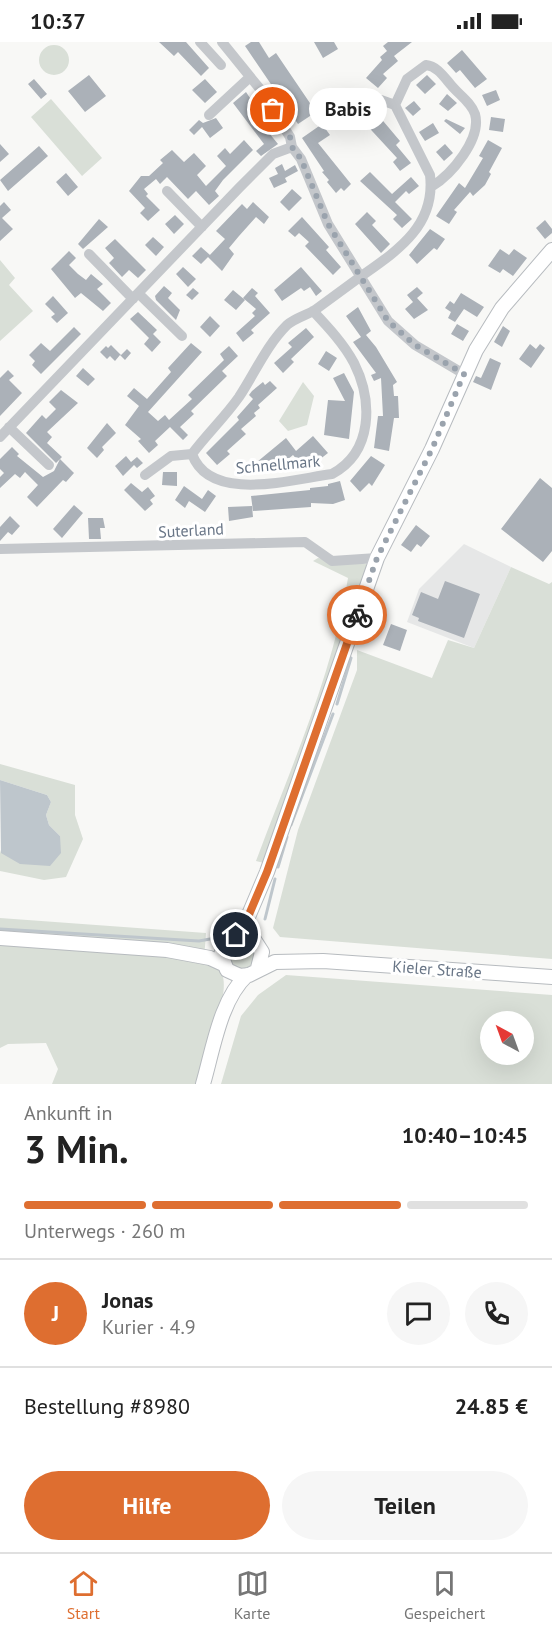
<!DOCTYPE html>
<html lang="de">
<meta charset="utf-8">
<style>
body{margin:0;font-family:"PT Sans",sans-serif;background:#f6f6f6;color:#222;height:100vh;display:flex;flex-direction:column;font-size:22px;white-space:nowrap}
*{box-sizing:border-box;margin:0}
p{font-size:20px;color:#767676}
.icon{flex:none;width:33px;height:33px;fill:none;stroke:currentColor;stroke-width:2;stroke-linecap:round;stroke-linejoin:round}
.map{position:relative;height:1042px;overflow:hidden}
.panel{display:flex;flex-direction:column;background:#fff;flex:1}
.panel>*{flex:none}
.needle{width:39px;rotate:319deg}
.controls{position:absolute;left:480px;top:969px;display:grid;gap:12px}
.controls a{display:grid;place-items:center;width:54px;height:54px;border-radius:50%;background:#fff;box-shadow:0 6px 24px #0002;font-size:30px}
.pin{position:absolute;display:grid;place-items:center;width:51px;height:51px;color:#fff;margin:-26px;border:3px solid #fff;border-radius:50%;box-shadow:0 2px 6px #0007}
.courier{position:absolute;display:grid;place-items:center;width:60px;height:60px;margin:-30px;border:4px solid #de6e30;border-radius:50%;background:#fff;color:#222;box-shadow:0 2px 8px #0007}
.bubble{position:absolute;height:42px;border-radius:21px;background:#fff;box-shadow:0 6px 24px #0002;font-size:20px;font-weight:700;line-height:42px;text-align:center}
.headline em{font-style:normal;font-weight:700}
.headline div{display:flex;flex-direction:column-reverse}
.headline{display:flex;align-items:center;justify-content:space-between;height:102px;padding:0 24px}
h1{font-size:39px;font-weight:700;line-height:45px}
.bar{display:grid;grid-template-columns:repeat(4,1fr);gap:9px 6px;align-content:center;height:72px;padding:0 24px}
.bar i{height:8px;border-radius:4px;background:#e0e0e0}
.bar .selected{background:#de6e30}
.bar p{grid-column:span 4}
.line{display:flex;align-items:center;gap:15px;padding:0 24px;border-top:2px solid #e0e0e0}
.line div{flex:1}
.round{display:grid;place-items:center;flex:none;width:63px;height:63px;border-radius:32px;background:#f6f6f6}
.primary-button{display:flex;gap:12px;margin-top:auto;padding:12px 24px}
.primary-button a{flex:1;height:69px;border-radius:36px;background:#de6e30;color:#fff;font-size:24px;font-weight:700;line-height:69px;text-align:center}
.primary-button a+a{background:#f6f6f6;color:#222}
.status{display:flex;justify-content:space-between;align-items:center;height:42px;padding:0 30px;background:#fff;direction:ltr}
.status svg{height:16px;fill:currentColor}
.menu{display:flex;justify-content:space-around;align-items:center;height:84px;border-top:2px solid #e0e0e0;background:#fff;font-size:16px;color:#767676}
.menu a{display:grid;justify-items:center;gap:3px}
.menu .selected{color:#de6e30}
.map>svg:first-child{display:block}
.built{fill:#e6e7e7}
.green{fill:#d9dfd7;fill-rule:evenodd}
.water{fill:#bec6cc}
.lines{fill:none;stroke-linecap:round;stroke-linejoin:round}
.stream{stroke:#bec6cc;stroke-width:3}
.building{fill:#abb1b8}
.major-casing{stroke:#b7bbbf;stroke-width:16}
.minor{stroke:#c4c7cb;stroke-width:10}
.major{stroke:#fff;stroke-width:14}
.done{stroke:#9aa3ad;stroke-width:6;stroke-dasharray:0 10.8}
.route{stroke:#de6e30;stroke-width:8}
.labels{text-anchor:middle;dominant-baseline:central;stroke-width:6;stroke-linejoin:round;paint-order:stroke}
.street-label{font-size:16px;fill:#687586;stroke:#fff}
</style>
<div class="status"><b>10:37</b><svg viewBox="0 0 49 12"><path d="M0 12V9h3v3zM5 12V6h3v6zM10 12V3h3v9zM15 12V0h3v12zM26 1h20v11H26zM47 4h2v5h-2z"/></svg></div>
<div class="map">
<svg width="552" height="1042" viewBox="0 0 552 1042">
<rect width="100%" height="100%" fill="#f8f8f6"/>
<!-- built -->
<path class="built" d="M464,502L511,525L474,606L407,580L419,547Z"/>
<!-- green -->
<path class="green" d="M39 18a15 15 0 1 1 30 0a15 15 0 1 1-30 0Z
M51,57L102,116L82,134L31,75Z
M0,218L15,236L9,243L33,269L0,299Z
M303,340L314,354L307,383L288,389L279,379Z
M318,516L366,522V526L347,590L264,821L256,819C290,727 333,633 348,536L313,519Z
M511,525L549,542L552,540V917L280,895L273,886L298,788L357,628V608L432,636L448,598L474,606Z
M0,722L75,743V773L83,797L66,835L44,838L0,829V808L1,811L60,794L49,783L46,773L51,760L47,753L0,738Z
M0,876L206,891L204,918C211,922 219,925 222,932C231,952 204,1020 197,1042H52L58,1027L46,1001L8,1002L0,1006Z
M227 913a14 14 0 1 1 28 0a14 14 0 1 1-28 0Z
M286,933L552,953V1042H221L241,974L258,953ZM490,980H524V1012H490Z"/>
<!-- water -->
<path class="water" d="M0,738L47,753L51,760L46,773L49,783L60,794L61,811L50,824L20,822L1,811Z"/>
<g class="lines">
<!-- stream -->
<path class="stream" d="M337,662L351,616
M291,783L333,672
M278,825L287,795
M265,877L275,837
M0,887L199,899L210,897L236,882"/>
</g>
<!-- building -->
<path class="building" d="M159,0H186L209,26L201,34L178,10L174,14Z
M251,0H259L269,16L276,11L316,70L298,82L245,4Z
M314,0H334L338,7L323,16Z
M388,0H412L394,14L398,19L383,32L387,36L378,46L366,36L382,18L380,15L387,9L383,4Z
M462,8L487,37L475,46L460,28L456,31L447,21Z
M89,33L106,54L85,70L68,49Z
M427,33L436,42L425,52L416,43Z
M34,37L47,52L41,57L28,42Z
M205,37L217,50L205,61L192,48Z
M496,48L500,58L487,64L482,53Z
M246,50L272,89L269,91L278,102L261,114L256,109L264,102L233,61Z
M447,52L457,61L448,69L439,62Z
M362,54L400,99L396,103L411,121L400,129L393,120L397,116L349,64Z
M414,59L421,67L413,74L405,66Z
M491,75L505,77L503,90L489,88Z
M216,76L223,86L210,96L202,85L194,93L189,88L199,78L203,81Z
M446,77L465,86L460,92L444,79Z
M433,81L439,91L425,99L419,90Z
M322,82L330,93L318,101L351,142L344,149L341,146L336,151L327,140L329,138L322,130L324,129L302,96Z
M244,98L253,108L223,138L215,149L219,154L209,163L196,149L188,157L167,135L160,142L156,137L144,147L148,152L146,154L160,168L148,179L140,171L145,166L129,149L141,134H149L163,121L160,118L172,108L184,120L194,111L206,124L197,133L206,144L226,124L217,114L225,106L230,112Z
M488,98L502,106L489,130L491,132L485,143L473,154L470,150L454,168L457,170L449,182L436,174L459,141L465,146L483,116L479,114Z
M0,102L9,112L0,120Z
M445,102L453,111L444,119L436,110Z
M39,104L48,114L8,149L0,138Z
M282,122L285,129L295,123L298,129L285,136L287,140L274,146L269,136L278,132L275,126Z
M370,130L392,152L411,135L419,144L409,152L406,149L395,160L412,177L402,186L393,177L397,173L360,139Z
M66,131L78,145L68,154L56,140Z
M292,147L302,156L289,169L280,160Z
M4,160L11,168L2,176L13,187L0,199V164Z
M253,160L269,175L264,182L256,175L239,194L229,206L234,212L222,229L208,215L225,197L216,189L242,162L247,167Z
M367,170L376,179L372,183L390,202L381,211L355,182Z
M175,173L184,182L174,192L165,182Z
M302,175L329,205L326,208L341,225L333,233L305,204L309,200L299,191L295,195L288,189Z
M99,177L108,185L83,207L78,202Z
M545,178L552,187V191L545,197L536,186Z
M430,187L445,197L437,208L434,206L417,222L409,213Z
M153,195L164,205L156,214L145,203Z
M115,197L146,228L138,236L129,228L122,235L109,221L114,216L105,206Z
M201,205L210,213L201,222L192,214Z
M500,207L509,213L514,207L527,216L513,234L503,227L500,231L488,224Z
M69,209L76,216L69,223L78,232L86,238L91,232L103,242L97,247L111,261L103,269L81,251L75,256L51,227Z
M183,225L196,237L188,245L176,232Z
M301,225L322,249L316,254L310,245L304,249L301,246L282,259L274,248Z
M164,244L172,251L168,256L180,268L176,278L156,258L155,254Z
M417,245L423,251L417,256L428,268L414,277L405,267L413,260L407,253Z
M193,246L199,251L192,258L186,253Z
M252,246L258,251L255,254L270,271L251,288L254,291L243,300L236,291L255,274L252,271L256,267L243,256Z
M233,248L245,258L236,268L224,258Z
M461,251L484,265L477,275L464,267L455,280L448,276L451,270L445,266L450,259L454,262Z
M53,254L68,271L57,281L51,275L55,272L45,262Z
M358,265L371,289L366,293L376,305L397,340L393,343L394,354H398L399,376H394L389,409L374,406L378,374H383L381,336L374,339L371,333L376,331L353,300L361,295L346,274Z
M138,270L157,288L153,292L161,300L152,310L144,302L149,296L130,277Z
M210,274L220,284L210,295L200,285Z
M457,282L469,289L463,299L451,292Z
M503,284L510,289L502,305L494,300Z
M74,285L81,292L41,332L32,323L35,319L29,313L41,301L50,309Z
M306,286L314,295L291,317L294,320L283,331L274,321L292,305L288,301Z
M191,301L202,310L148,370L158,379L165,373L169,378L192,357L188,353L224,318L220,312L229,304L238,314L222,329L227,334L191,369L194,372L180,385L188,393L183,398L170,385L155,399L158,403L149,411L138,399L141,397L125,383L139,364L127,354L134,346L147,357L171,330L168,326Z
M530,302L536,307L540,302L545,306L531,326L519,317Z
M111,303L121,313L127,307L131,311L125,318L120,313L115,319L110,314L107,317L100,310L106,304L108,306Z
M326,309L337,316L329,329L318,322Z
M490,316L501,321L491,348L473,340L476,334L481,336Z
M83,326L95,337L88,344L76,334Z
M8,328L14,334L9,338L22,351L0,374V336Z
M344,331L354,350L349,397L324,393L328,358L345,359L333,336Z
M270,339L277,346L258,363L260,366L254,371L256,374L241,387L246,392L227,409L230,412L217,423L206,411L239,378L237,375L253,357L249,353L252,349L263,340L265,343Z
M61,348L78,361L47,390L52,395L47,401L62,415L56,421L26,391L42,373L46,377L56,367L49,360Z
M107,381L116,391L102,405L104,408L97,416L87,406Z
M313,394L328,411L306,428L293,413L286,419L283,415L265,430L257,420L286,396L296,409Z
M12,405L19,412L17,414L43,435L54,429L60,417L74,431L66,440L63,438L37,465L27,455L38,443L25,430L20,436L15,432L0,446V435L4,431L0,427V417Z
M126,414L131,420L137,415L143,421L137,426L134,423L123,434L115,424Z
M371,414L385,423L372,444L369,441L360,450L350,439Z
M163,430H177V444L162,443Z
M540,436L552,446V509L543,520L501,487Z
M340,439L345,458L333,462L311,461V465L253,469L251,454L310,448V446L328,444V442Z
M131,441L142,450L148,445L155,454L150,458L153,462L145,469L124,448Z
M184,444L202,457L208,448L216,454L205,470L189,459L185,466L175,458Z
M74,463L83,471L62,496L53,487Z
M252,464L253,475L229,479L228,465Z
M10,474L20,484L12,493L8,490L0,499V485Z
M88,476H103L105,486H100L101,497H89Z
M416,483L430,494L421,505L417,502L411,510L401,503Z
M445,539L480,552L464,596L418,579L419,576L412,573L421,550L438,557Z
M391,582L407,588L400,609L383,603Z"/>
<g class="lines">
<defs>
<path id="major" d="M236,893L245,882L267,830L377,516L432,407L476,308L502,266L552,208
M0,896L167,908L210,916L223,922
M258,926L262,910L253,896L239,892L225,901L221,913L227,928L240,934L249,933L275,920L323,919L552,935
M203,1042C213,1008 220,958 247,933"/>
</defs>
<!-- major casing -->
<use href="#major" class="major-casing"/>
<!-- minor -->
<path class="minor" d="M200,0L221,23
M222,0L260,47L290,95L292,105L301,117L328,182L388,279L415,303L464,332
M381,58L395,63
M209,73L250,35
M167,149L202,185
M89,212L133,257
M139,252L182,294
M9,385L49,423
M0,395L239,146L273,112L292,105
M192,412C210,462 293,437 332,432C373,410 373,359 354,321C344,302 328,285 313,269
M145,433L171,414L192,412C207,392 225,375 239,355C255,331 266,304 287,283C295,276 307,273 315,268C330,257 345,246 360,235C397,209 436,184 430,133L395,63L407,37L426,23C437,24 444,35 451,43C458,52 471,60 475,72C482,97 451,133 431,145
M0,507L305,500L332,519L377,516"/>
<!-- major -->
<use href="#major" class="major"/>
</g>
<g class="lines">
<!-- done -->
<path class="done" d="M273,68L290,95L292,105L301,117L328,182L388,279L415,303L464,332L432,407L377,516L357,573"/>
<!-- route -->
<path class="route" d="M236,893L245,882L267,830L357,573"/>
</g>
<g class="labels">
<!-- street labels -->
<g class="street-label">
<text transform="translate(278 422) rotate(-5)">Schnellmark</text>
<text transform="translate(191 488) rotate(-3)">Suterland</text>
<text transform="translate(437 927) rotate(4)">Kieler Straße</text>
</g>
</g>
</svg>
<div class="controls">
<a><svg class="needle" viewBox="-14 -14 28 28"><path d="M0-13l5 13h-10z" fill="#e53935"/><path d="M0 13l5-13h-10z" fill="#767676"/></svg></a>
</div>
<div class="pin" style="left:273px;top:68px;background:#ea580c"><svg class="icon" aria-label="bag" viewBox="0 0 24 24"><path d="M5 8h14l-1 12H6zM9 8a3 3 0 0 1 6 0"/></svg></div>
<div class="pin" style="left:236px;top:893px;background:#1f2937"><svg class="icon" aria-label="home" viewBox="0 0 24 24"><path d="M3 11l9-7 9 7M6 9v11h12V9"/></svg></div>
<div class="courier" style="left:357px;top:573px"><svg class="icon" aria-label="bike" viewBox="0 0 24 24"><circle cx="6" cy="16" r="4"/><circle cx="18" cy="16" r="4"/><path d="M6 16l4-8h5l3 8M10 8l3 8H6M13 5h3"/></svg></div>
<div class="bubble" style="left:309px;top:46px;width:78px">Babis</div>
</div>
<section class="panel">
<div class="headline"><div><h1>3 Min.</h1><p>Ankunft in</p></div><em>10:40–10:45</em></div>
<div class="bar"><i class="selected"></i><i class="selected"></i><i class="selected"></i><i></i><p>Unterwegs · 260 m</p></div>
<div class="line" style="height:108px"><b class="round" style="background:#de6e30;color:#fff">J</b><div><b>Jonas</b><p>Kurier · 4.9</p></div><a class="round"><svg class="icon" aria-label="chat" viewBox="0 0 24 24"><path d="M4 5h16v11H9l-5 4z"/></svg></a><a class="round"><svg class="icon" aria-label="phone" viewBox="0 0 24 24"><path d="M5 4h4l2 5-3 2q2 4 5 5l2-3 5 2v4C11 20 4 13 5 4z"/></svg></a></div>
<div class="line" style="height:78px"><div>Bestellung #8980</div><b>24.85 €</b></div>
<div class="primary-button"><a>Hilfe</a><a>Teilen</a></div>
</section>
<nav class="menu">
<a class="selected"><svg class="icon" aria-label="home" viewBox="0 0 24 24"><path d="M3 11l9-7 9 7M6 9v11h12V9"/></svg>Start</a>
<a><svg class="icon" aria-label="map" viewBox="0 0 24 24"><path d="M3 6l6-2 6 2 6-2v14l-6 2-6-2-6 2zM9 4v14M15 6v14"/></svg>Karte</a>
<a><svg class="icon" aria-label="saved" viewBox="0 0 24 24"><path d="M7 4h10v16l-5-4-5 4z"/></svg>Gespeichert</a>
</nav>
